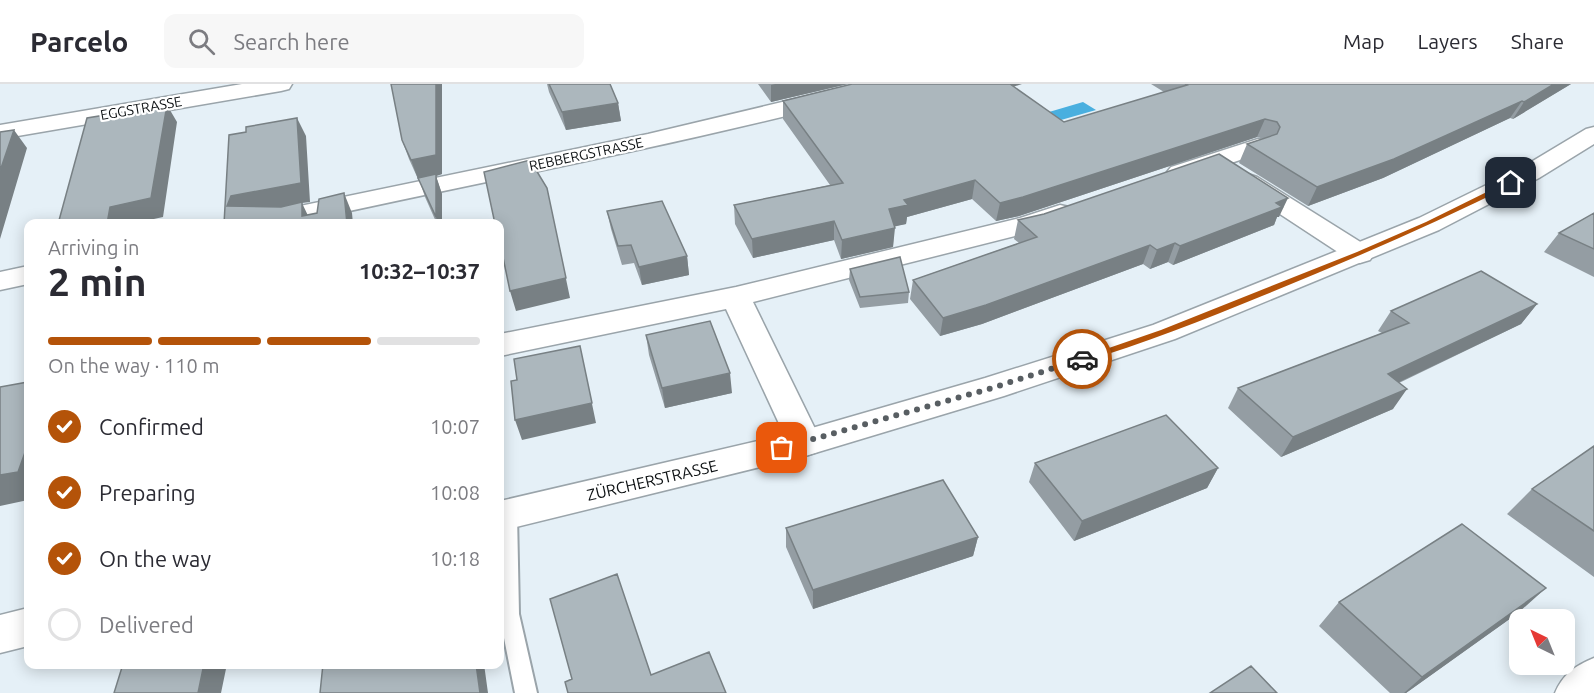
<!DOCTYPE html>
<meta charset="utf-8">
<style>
body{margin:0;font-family:Ubuntu,sans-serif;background:#f7f7f7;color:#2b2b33;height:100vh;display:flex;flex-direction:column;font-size:22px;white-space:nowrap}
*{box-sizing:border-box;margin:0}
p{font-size:20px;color:#7c7c81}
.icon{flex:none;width:33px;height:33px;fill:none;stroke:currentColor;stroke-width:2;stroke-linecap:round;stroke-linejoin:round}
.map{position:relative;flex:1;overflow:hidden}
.details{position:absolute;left:24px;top:135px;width:480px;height:450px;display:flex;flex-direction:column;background:#fff;border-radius:12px;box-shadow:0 3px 15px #0003}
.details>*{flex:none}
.needle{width:39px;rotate:317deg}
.fabs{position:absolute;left:1509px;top:525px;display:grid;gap:12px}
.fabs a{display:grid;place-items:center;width:66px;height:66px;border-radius:12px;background:#fff;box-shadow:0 3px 15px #0003;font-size:30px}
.pin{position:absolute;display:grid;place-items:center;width:51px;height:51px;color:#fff;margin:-26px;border-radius:12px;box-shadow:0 3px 9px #0006}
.courier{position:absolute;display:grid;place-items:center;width:60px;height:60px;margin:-30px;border:4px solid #b45309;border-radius:50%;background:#fff;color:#222;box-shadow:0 2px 8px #0007}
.headline em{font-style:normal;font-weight:700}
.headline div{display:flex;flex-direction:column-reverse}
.headline{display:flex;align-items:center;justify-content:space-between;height:102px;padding:0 24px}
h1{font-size:39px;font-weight:700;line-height:45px}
.bar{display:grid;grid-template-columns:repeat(4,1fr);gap:9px 6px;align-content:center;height:72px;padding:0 24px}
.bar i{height:8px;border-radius:4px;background:#e1e1e2}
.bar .active{background:#b45309}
.bar p{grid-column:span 4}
ol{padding:0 24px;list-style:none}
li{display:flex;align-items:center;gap:18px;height:66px}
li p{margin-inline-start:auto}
li .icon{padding:6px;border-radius:50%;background:#b45309;color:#fff;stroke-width:4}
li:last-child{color:#7c7c81}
li i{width:33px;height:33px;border:3px solid #e1e1e2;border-radius:50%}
header{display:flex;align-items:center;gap:36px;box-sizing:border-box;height:84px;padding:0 30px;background:#fff;border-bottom:2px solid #e1e1e2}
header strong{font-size:28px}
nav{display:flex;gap:33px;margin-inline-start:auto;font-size:21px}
.search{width:420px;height:54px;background:#f7f7f7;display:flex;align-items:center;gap:15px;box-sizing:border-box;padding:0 21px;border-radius:12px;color:#7c7c81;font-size:22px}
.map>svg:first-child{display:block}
.water{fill:#49afdf}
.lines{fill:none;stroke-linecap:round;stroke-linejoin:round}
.service-casing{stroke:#9aa4aa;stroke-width:4}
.minor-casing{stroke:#9aa4aa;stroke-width:3}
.secondary-casing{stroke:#9aa4aa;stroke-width:3}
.service{fill:#fff;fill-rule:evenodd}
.minor{fill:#fff;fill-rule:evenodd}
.secondary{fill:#fff;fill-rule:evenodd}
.wall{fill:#949da3}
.shaded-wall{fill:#788084}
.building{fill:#acb7bd;stroke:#788084;stroke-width:1.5}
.route{fill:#b45309}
.done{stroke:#585e62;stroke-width:6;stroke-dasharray:0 10.8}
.labels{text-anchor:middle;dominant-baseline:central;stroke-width:4.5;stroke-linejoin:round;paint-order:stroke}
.far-street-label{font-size:14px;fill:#0c1012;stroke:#fff}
.street-label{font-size:16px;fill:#0c1012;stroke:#fff}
</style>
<header>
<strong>Parcelo</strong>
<div class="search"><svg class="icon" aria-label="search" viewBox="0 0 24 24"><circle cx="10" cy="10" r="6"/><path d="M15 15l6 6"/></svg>Search here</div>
<nav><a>Map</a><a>Layers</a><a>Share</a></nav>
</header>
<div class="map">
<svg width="1594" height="609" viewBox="0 0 1594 609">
<rect width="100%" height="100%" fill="#e5f0f7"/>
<!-- water -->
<path class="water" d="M1083,18L1096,26L1061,36L1049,28Z"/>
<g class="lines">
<defs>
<path id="service" d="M508,422L515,425L517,430L519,530L537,609H515L500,534V428L501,425Z"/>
<path id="minor" d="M242,0H292L289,5L281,7L0,55V41Z
M858,0H894L891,5C693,59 491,95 291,140H239L242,134L252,132L648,50Z
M1258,55L1267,57L1270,62L1267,67L1180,96L1171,93L1167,88L1171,83Z
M1248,90L1257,93L1370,164L1374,170L1370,176L1360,179L1350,176L1239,103L1235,98L1239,93Z
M1060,121L1069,123L1073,129L1069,135L1039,146L753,218L822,359L817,368L805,372L793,368L788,359L726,225L500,272V250L736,203L1020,134Z
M28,182V200L0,206V188Z
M1594,574V609H1555C1563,590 1575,582 1594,574Z"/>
<path id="secondary" d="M1594,43V60L1539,94L1439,146L1175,255L1004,312L805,372L500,447V417L805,346L985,294L1153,241L1419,134L1521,84L1586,45Z
M28,524V562L0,569V531Z"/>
</defs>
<!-- service casing -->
<use href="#service" class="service-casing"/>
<!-- minor casing -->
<use href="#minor" class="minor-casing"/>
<!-- secondary casing -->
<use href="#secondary" class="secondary-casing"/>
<!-- service -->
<use href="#service" class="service"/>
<!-- minor -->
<use href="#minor" class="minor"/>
<!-- secondary -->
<use href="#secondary" class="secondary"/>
</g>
<!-- wall -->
<path class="wall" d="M391,0H442V90L436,92L442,110V140H437L425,113L419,95H418L409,75L402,56Z
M547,0H610L618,19L621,37L566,46L549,8Z
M758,0H848L771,18Z
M1151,0H1571L1513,35L1510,34L1383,94L1308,122L1239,79L1247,60L1264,55L1257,53L1019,132L996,137L972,115L907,133L906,140L894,142L893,163L841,175L834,156L753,174L735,140L734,121L830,101L783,35V17L1013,3L1064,38L1164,8Z
M607,127L687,172L689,191L642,201L634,179L622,181L611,145Z
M1594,129V193L1544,168L1559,149Z
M1277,133L1274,141L1173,181L1168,178L1150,185L1143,180L982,240L940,252L910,215L913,196L1019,159L1014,155L1018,136L1279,133Z
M850,185L909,208L908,219L860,224L849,196Z
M1537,220L1521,240L1399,299L1393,325L1281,373L1228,324L1238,304L1382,249L1378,247L1391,227Z
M646,251L732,309L665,324L649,271Z
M1594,362V493L1507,430L1532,405Z
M1035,379L1218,384L1207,404L1074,457L1029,398Z
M786,444L978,453L973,472L813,525L786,463Z
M1339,518L1518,529L1406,609H1390L1319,542Z"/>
<!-- shaded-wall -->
<path class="shaded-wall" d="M436,0H442V90L436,92L442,110V140H438L436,133V92L418,95L411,76Z
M775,0H848L771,18V1Z
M996,0H1022L994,9Z
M1554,0H1571L1513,35L1524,18Z
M1522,17L1510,34L1383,94L1308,122L1317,103Z
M618,19L621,37L566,46L562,28Z
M167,21L177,38L163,133L131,140H107L110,123Z
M297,34L306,52L310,118L302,119L311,138L242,132L227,122L231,112Z
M1265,35L1257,53L1019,132L996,137L1000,119Z
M14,46L27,64L0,155V87Z
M975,96L972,115L907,133L906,140L888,144L889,125L904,116Z
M547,104L570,214L516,227L510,207Z
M344,109L352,129L353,140H347Z
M1288,114L1279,133H1277L1274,141L1173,181L1180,162L1276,119Z
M834,137V156L753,174L752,155Z
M895,144L893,163L841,175L842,156Z
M1175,159L1168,178L1150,185L1157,166Z
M1150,161L1143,180L982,240L940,252L943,234Z
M687,172L689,191L642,201L639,183Z
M1537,220L1521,240L1374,310L1388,290Z
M580,262L596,339L522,356L515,336Z
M730,289L732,309L665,324L662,304Z
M1407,305L1393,325L1281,373L1293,353Z
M28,360V416L0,422V391Z
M1218,384L1207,404L1074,457L1082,437Z
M978,453L973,472L813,525V506Z
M1546,504L1518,529L1406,609H1404L1422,593Z
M204,580H227L221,609H198Z
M476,580H484L488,609H480Z"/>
<!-- building -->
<path class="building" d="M391,0H436V71L411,76L402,56Z
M549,0H610L618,19L562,28Z
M852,0H1010L1064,38L1187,1L1185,0H1554L1524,18L1522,17L1394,75L1317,103L1247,60L1277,50L1280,43L1277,38L1265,35L1023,113L1000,119L975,96L904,116L908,121L889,125L895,144L842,156L834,137L752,155L734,121L843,99L783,17Z
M167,21L151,114L110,123L107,140H58L87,34Z
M297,34L301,99L231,112L227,122L281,123L302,118V132L317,129L319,115L344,109L347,140H224L229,51L246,48V43Z
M14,46L0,87V48Z
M1219,70L1288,114L1276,119L1282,123L1180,162L1175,159L1157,166L1150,161L986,221L943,234L913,196L1037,153L1018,136L1044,130Z
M530,76L547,104L566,194L510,207L500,159V140H495L484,88Z
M436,90V133L418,94Z
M662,117L687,172L639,183L631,161L618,162L607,127Z
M1594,129V165L1559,149Z
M900,173L909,208L860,213L850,185Z
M1481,187L1537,220L1388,290L1407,305L1293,353L1238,304L1409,239L1391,227Z
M710,237L730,289L662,304L646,251Z
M580,262L592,319L515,336L511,297L517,296L514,275Z
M28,298V360L18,388L0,391V303Z
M1166,331L1218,384L1082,437L1035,379Z
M1594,362V447L1532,405Z
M943,396L978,453L813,506L786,444Z
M1462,440L1546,504L1422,593L1339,518Z
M617,490L651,591L709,568L726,609H568L565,598L572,595L550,515Z
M123,580H204L198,609H114Z
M323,580H476L480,609H320Z
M1251,582L1277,609H1210Z"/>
<!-- route -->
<path class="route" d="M1511,96L1515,99L1514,100C1432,141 1348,177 1262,212C1203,236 1143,260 1082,278L1077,275L1161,246L1357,168L1426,138Z"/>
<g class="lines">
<!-- done -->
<path class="done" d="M782,364L992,304L1082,275"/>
</g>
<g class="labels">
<!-- far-street labels -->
<g class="far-street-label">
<text transform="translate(141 24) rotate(-10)">EGGSTRASSE</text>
<text transform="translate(586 70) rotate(-12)">REBBERGSTRASSE</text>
</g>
<!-- street labels -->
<g class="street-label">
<text transform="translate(652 396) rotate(-13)">ZÜRCHERSTRASSE</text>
</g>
</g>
</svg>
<div class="fabs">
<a><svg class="needle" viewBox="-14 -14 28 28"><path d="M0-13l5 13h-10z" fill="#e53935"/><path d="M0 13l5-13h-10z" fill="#7c7c81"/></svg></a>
</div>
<div class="pin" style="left:782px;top:364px;background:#ea580c"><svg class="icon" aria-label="bag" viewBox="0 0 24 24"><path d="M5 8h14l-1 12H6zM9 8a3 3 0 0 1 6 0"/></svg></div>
<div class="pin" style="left:1511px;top:99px;background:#1f2937"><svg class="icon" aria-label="home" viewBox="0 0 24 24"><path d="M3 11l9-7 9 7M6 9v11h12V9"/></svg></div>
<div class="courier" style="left:1082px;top:275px"><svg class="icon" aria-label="car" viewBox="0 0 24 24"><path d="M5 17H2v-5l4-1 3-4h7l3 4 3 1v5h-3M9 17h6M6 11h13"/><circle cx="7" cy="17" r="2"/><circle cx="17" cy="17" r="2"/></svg></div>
<section class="details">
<div class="headline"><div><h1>2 min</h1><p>Arriving in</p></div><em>10:32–10:37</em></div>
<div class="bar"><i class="active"></i><i class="active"></i><i class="active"></i><i></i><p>On the way · 110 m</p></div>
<ol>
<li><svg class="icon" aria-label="check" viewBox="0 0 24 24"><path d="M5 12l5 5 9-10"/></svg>Confirmed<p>10:07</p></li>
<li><svg class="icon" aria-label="check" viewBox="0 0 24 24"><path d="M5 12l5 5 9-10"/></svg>Preparing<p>10:08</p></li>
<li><svg class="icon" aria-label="check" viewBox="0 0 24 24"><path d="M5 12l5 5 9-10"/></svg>On the way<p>10:18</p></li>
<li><i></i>Delivered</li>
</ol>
</section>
</div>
